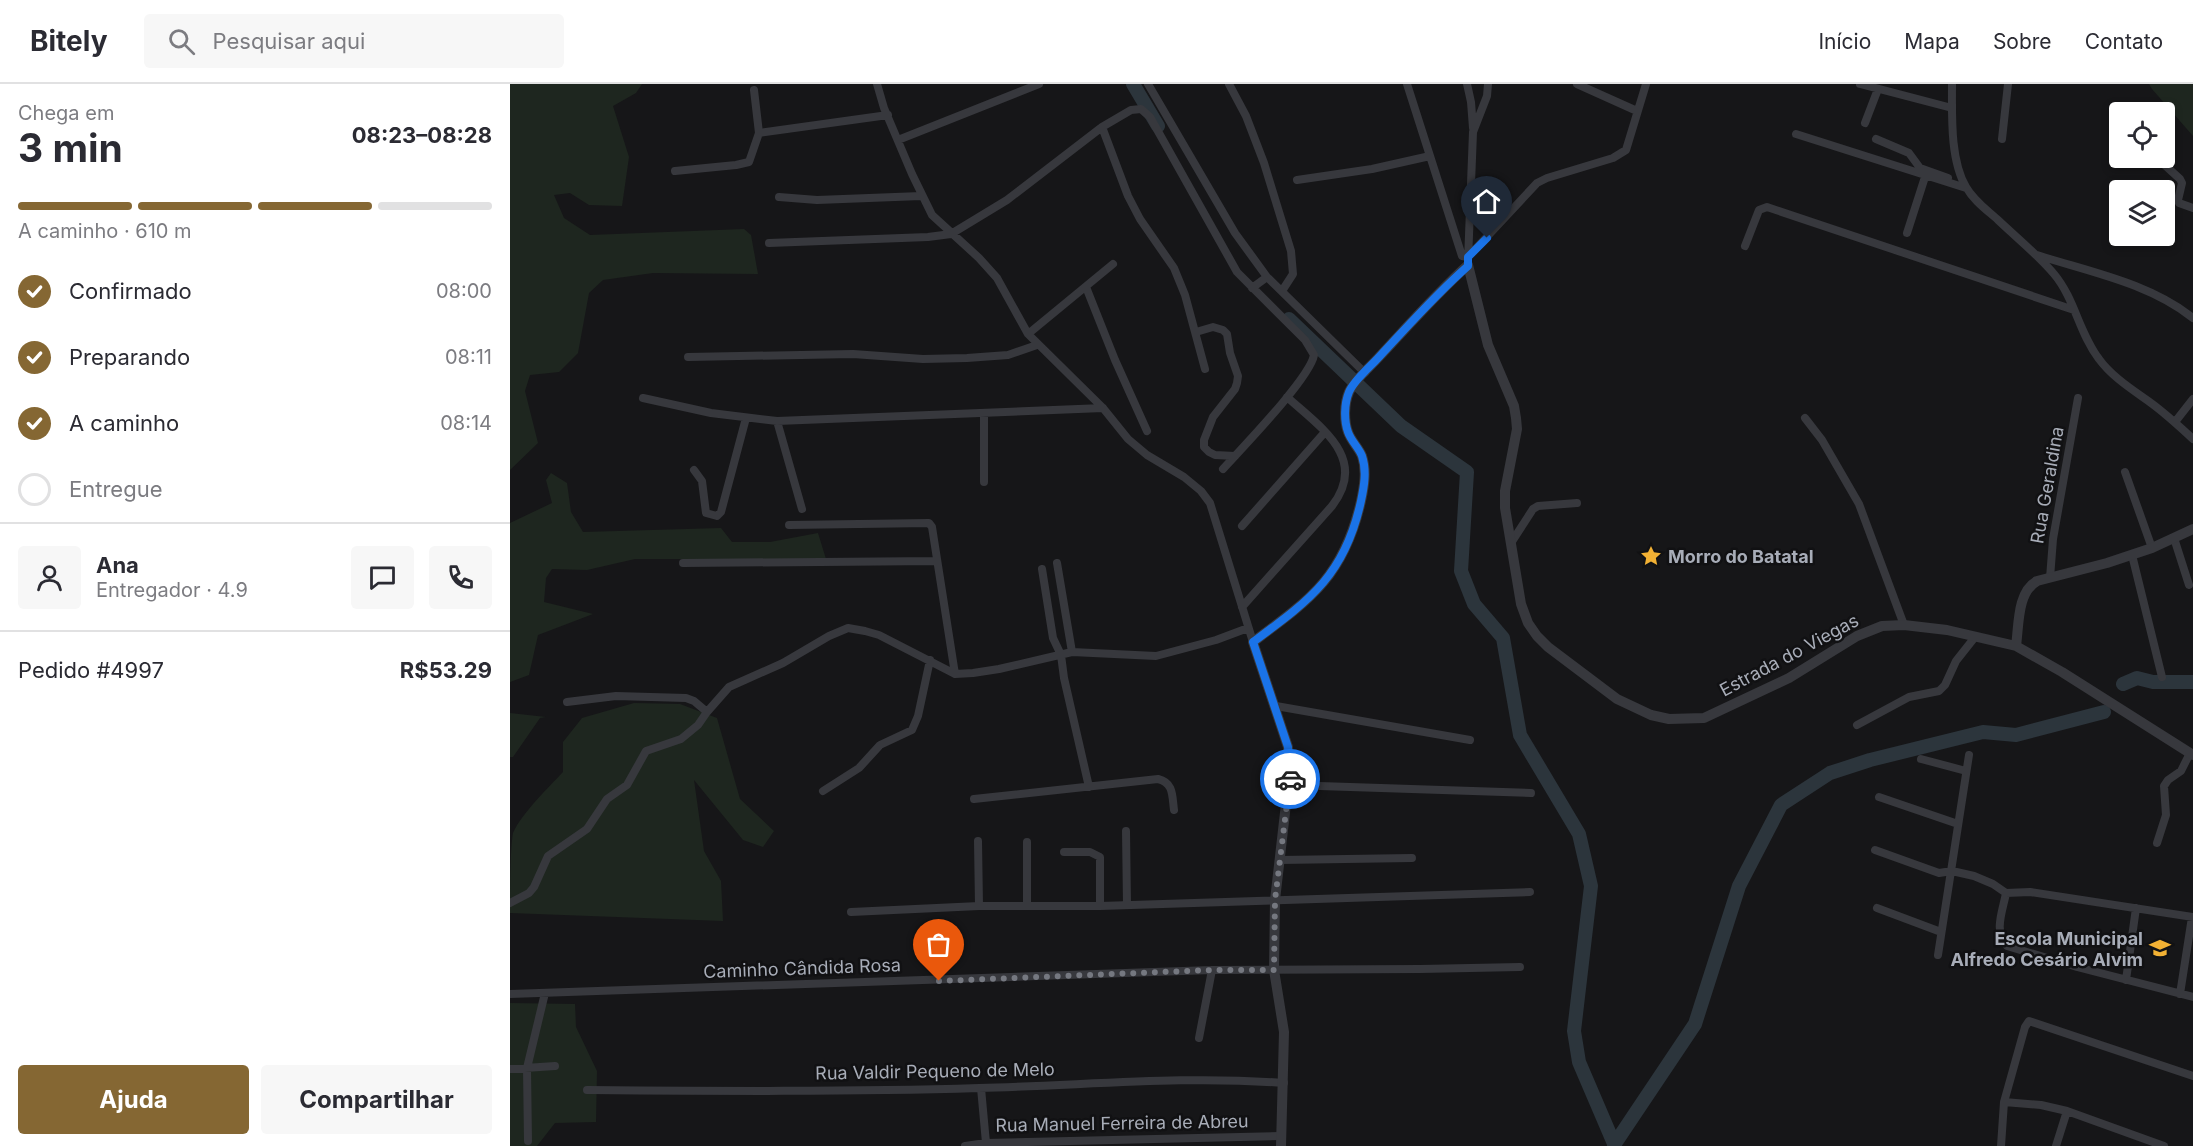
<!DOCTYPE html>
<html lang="pt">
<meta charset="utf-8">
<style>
body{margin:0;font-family:Inter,sans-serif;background:#f7f7f7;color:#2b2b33;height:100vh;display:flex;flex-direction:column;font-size:22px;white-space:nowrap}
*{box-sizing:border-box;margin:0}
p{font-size:20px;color:#7c7c81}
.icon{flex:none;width:33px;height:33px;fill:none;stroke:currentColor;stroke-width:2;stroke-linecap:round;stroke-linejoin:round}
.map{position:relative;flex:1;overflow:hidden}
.side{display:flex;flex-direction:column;background:#fff;width:510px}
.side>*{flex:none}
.buttons{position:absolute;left:1599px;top:18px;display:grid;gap:12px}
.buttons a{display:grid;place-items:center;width:66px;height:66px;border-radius:6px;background:#fff;box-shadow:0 3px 9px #0003;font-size:30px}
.pin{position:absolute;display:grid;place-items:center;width:51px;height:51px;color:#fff;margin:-62px -26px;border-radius:50% 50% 50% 0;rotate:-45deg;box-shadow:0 0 6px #0007}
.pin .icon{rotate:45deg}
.courier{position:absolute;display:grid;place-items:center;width:60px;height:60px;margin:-30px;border:4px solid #1a73e8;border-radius:50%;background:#fff;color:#222;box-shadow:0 2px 8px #0007}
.overview em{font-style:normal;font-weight:700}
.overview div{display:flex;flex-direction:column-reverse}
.overview{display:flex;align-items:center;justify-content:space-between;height:102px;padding:0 18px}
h1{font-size:39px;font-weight:700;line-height:45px}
.bar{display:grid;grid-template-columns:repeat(4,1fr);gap:9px 6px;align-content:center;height:72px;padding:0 18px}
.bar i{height:8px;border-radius:4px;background:#e1e1e2}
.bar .active{background:#856733}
.bar p{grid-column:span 4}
.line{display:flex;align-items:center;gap:15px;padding:0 18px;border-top:2px solid #e1e1e2}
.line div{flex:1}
.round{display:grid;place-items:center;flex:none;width:63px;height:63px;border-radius:6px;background:#f7f7f7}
ol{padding:0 18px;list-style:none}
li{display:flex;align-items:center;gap:18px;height:66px}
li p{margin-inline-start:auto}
li .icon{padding:6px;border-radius:50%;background:#856733;color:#fff;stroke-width:4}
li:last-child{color:#7c7c81}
li i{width:33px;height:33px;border:3px solid #e1e1e2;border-radius:50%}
.primary-button{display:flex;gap:12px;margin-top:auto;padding:12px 18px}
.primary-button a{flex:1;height:69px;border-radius:6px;background:#856733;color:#fff;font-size:24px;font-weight:700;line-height:69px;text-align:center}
.primary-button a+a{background:#f7f7f7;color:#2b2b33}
header{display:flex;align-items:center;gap:36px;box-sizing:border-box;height:84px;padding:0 30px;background:#fff;border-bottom:2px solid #e1e1e2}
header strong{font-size:28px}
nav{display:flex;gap:33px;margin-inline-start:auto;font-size:21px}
.search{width:420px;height:54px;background:#f7f7f7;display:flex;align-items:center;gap:15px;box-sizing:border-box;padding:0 21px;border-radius:6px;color:#7c7c81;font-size:22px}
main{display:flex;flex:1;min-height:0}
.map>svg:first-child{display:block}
.green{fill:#1e261f}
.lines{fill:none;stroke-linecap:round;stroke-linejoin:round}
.river{stroke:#2c353c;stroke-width:14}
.minor{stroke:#37383d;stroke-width:8}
.tertiary{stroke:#37383d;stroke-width:10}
.done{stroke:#757880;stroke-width:6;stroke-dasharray:0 10.8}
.route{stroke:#1a73e8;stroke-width:8}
.labels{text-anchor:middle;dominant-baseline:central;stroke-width:5;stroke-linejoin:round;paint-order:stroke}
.street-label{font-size:18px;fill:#a8adb8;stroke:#111113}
.poi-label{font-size:18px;font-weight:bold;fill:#a8adb8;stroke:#111113;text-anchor:start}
</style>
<header>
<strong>Bitely</strong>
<div class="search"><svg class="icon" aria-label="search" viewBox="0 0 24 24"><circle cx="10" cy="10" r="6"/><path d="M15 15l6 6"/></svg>Pesquisar aqui</div>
<nav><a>Início</a><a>Mapa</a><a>Sobre</a><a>Contato</a></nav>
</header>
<main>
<section class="side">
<div class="overview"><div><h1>3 min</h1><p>Chega em</p></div><em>08:23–08:28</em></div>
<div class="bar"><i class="active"></i><i class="active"></i><i class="active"></i><i></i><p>A caminho · 610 m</p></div>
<ol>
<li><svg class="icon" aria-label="check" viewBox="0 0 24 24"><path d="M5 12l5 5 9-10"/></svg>Confirmado<p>08:00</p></li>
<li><svg class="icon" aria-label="check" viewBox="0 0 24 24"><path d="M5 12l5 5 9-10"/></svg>Preparando<p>08:11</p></li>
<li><svg class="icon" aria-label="check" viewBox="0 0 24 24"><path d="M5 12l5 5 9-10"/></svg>A caminho<p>08:14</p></li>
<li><i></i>Entregue</li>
</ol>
<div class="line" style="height:108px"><a class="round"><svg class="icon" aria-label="person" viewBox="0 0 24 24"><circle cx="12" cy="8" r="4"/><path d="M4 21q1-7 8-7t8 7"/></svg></a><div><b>Ana</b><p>Entregador · 4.9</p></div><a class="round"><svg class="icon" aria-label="chat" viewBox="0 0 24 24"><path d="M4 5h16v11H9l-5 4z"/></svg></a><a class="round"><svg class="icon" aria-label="phone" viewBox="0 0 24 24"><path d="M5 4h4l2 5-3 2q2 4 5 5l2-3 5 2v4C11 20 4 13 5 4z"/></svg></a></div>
<div class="line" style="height:78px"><div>Pedido #4997</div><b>R$53.29</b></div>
<div class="primary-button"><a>Ajuda</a><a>Compartilhar</a></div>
</section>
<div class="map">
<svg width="1683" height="1062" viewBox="0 0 1683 1062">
<rect width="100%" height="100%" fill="#161618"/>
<!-- green -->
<path class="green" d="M0,0H132L126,9L103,22L119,73L112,122L79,121L60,109L44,111L54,134L80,151L234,145L241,151L248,190L143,189L93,196L79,209L68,269L49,288L20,291L15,307L28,359L0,386Z
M1639,0H1683V52L1642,5Z
M41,389L57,399L61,428L73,448L211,444L222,458H260L308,449L316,475H125L77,486L42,485L36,494L34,518L83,530L28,551L19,591L0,598V439L42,419L36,396Z
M124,619L170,620L207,634L230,715L264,747L253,763L233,756L184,696L194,767L211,797L213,837L0,829C0,809 0,765 3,749C12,729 38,704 53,688V658L72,634Z
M0,629L36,633L30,634L3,673H0Z
M0,919L65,920L66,943L87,987L86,1038L45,1039L27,1062H0Z"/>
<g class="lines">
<!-- river -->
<path class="river" d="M623,0L648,42
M779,235L891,342L957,388L951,487L964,520L993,554L1010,651L1069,750L1081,802L1064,947L1069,978L1105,1062
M1613,600L1627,594L1643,598H1683
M1104,1061L1185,940L1229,802L1271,721L1320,689L1360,676L1473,648L1506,651L1594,628"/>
<!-- minor -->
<path class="minor" d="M367,0L374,24L402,90L422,131L469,174L487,194L518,250L593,324L618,355L637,371L674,393L691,407L700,419L743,558
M638,0L725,149L757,193L855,289
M719,0L736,32L754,79L781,167L783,190L772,207
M897,0L952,172L958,173L1027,99L1037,94L1103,74L1116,66L1136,0
M957,0L961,18L963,44
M1067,0L1127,27
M1350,0L1442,24
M1442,0C1442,31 1440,76 1456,103C1464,117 1477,126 1488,136C1507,154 1527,170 1544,190C1565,215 1569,249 1589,275C1602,293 1623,306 1641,319C1656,330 1669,342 1683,355
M1355,39L1368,5
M592,43L618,112L630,135L664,184L675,211L695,285
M249,49L378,31
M1286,50L1456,104
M1366,55L1399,69L1410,84L1438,94
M1492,55L1498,0
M388,56L529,0
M1647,74L1670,95L1672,99L1668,116L1669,119L1683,124
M165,87L226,81L239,78L249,49L244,6
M787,96L862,85L920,72
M269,113L307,116L411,112
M1397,149L1415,93
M259,159L418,153L441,150L497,116L592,43L621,26L631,25L640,33L727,188L795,256L804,271C800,294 732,364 713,385
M1235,162L1249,126L1257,123L1564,226
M1527,171C1580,188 1639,199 1683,234
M958,177L963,48L977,12L978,0
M576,203L605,276L637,347
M742,204L757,193
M686,248L703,243L713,246L717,250L720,269L728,292L727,299L725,305L703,333L694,356V363L699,368L705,371L725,372
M518,250L603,180
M178,273L343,270L413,275L457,274L498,271L527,261
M133,314L201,329L267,337L593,324
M1295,334L1312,356L1349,420L1394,541
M267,337L292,425
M1665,338L1683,315
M184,386L192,397L196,429L207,432L211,428L236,334
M1615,388L1642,464
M474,398V329
M279,441L419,439L422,443L445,590
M732,442L815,348
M1664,454L1679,501
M1001,459L1023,425L1028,422L1067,419
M1622,471L1652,593
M173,479L427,477
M547,479L562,568
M532,485L543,554L551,571L554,594L579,703
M1540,494L1543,455L1568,314
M732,523L822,422C859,374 810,343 777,313
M57,618L106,612L176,614L184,617L197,628L219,603L273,579L319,552L338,544L355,547L369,551L445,590L463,589L489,585L562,568L646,572L706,556L738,544
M766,622L960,656
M1347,641L1399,613L1429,607L1435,601L1446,577L1465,553
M1411,675L1456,687
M779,701L1021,709
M313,707L349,684L370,661L402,646L408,632L420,576
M1369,713L1448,740
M464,715L648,695C664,699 662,712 664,726
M616,747L617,821
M468,757L469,822
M1647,759L1656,731L1654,702L1658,696L1671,687L1680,669
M1365,766L1429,789L1442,787L1464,792L1483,800L1496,809
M554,768H580L590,773V822
M770,776L902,774
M1496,809C1493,826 1483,848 1497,862L1567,883L1683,913
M1496,809L1520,808L1683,833
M0,819L19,809L24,803L38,772L77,745L97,715L117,701L136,667L171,655L188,641L197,628
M517,821V758
M1367,824L1431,848
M341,828L469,822H590L1020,808
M1428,871L1459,671
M1616,896L1626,824
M0,910L702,886L910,885L1010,883
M1670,910L1682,833
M689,954L702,886
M0,985L45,982
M471,1004L476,1059
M77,1006C208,1007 338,1008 469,1004C570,1002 672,991 774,999
M1494,1018L1531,1021L1557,1027L1654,1062
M18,1057L17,984L35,909
M455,1062L476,1059L770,1052
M1491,1062L1494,1018L1515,943L1519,937L1683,992
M1546,1062L1557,1027"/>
<!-- tertiary -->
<path class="tertiary" d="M958,181L978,261L1004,322L1006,334L1007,345L995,407V424L1011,520L1018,539L1027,552L1038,563L1107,615L1141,631L1159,635L1194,634L1279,594L1347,552L1372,542L1394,541L1437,546L1506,562L1552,588L1683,671
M1506,562C1509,541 1507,508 1527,497L1597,479L1642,464L1683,445
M771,1062L774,948L764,886L765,816L780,685L778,663L743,558C801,515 834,492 851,417C854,403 857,387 852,372C849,364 841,357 838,348C834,337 834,320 839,308C845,295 859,284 869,273C898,242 926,210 958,181"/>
</g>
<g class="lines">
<!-- done -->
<path class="done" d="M429,897L702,886H764L765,816L780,695"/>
<!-- route -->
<path class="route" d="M780,695L778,663L743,558C800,516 835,491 851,417C854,403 857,387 852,372C849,364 841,357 838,348C834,337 834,320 839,308C844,296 859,284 869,273C898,242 926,210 958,182V173L977,154"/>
</g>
<!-- icons -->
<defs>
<symbol id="sight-bare" viewBox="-9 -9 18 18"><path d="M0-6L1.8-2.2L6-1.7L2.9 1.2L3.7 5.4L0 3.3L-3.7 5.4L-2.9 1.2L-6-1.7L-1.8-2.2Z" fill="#f2b134" stroke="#111113" stroke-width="2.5" paint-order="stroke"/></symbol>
<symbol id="school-bare" viewBox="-9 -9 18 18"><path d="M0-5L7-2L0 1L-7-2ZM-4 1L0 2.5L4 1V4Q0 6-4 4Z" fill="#f2b134" stroke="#111113" stroke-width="2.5" paint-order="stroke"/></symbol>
</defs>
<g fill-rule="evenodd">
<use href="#sight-bare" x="1126" y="457" width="30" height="30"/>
<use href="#school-bare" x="1635" y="849" width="30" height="30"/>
</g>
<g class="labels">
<!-- street labels -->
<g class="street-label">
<text transform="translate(1537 401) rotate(-80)">Rua Geraldina</text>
<text transform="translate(1279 571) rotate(-28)">Estrada do Viegas</text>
<text transform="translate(292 884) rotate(-2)">Caminho Cândida Rosa</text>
<text transform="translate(425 987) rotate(-1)">Rua Valdir Pequeno de Melo</text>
<text transform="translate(612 1039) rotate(-1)">Rua Manuel Ferreira de Abreu</text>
</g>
<!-- poi labels -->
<g class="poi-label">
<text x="1158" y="472">Morro do Batatal</text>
<text x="1633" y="854" text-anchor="end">Escola Municipal<tspan x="1633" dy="21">Alfredo Cesário Alvim</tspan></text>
</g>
</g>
</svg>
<div class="buttons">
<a><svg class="icon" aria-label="locate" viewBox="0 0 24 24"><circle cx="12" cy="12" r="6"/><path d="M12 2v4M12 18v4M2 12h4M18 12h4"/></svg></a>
<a><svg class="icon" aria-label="layers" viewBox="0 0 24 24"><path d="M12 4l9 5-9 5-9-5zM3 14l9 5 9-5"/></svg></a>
</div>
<div class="pin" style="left:429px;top:897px;background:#ea580c"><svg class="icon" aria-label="bag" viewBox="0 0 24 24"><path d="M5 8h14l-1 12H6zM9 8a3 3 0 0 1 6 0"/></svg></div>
<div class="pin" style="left:977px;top:154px;background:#1f2937"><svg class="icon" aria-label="home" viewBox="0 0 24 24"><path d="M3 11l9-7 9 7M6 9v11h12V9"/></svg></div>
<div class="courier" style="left:780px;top:695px"><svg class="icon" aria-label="car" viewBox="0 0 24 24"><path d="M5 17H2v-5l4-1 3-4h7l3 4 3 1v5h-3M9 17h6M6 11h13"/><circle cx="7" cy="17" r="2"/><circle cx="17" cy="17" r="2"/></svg></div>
</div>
</main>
